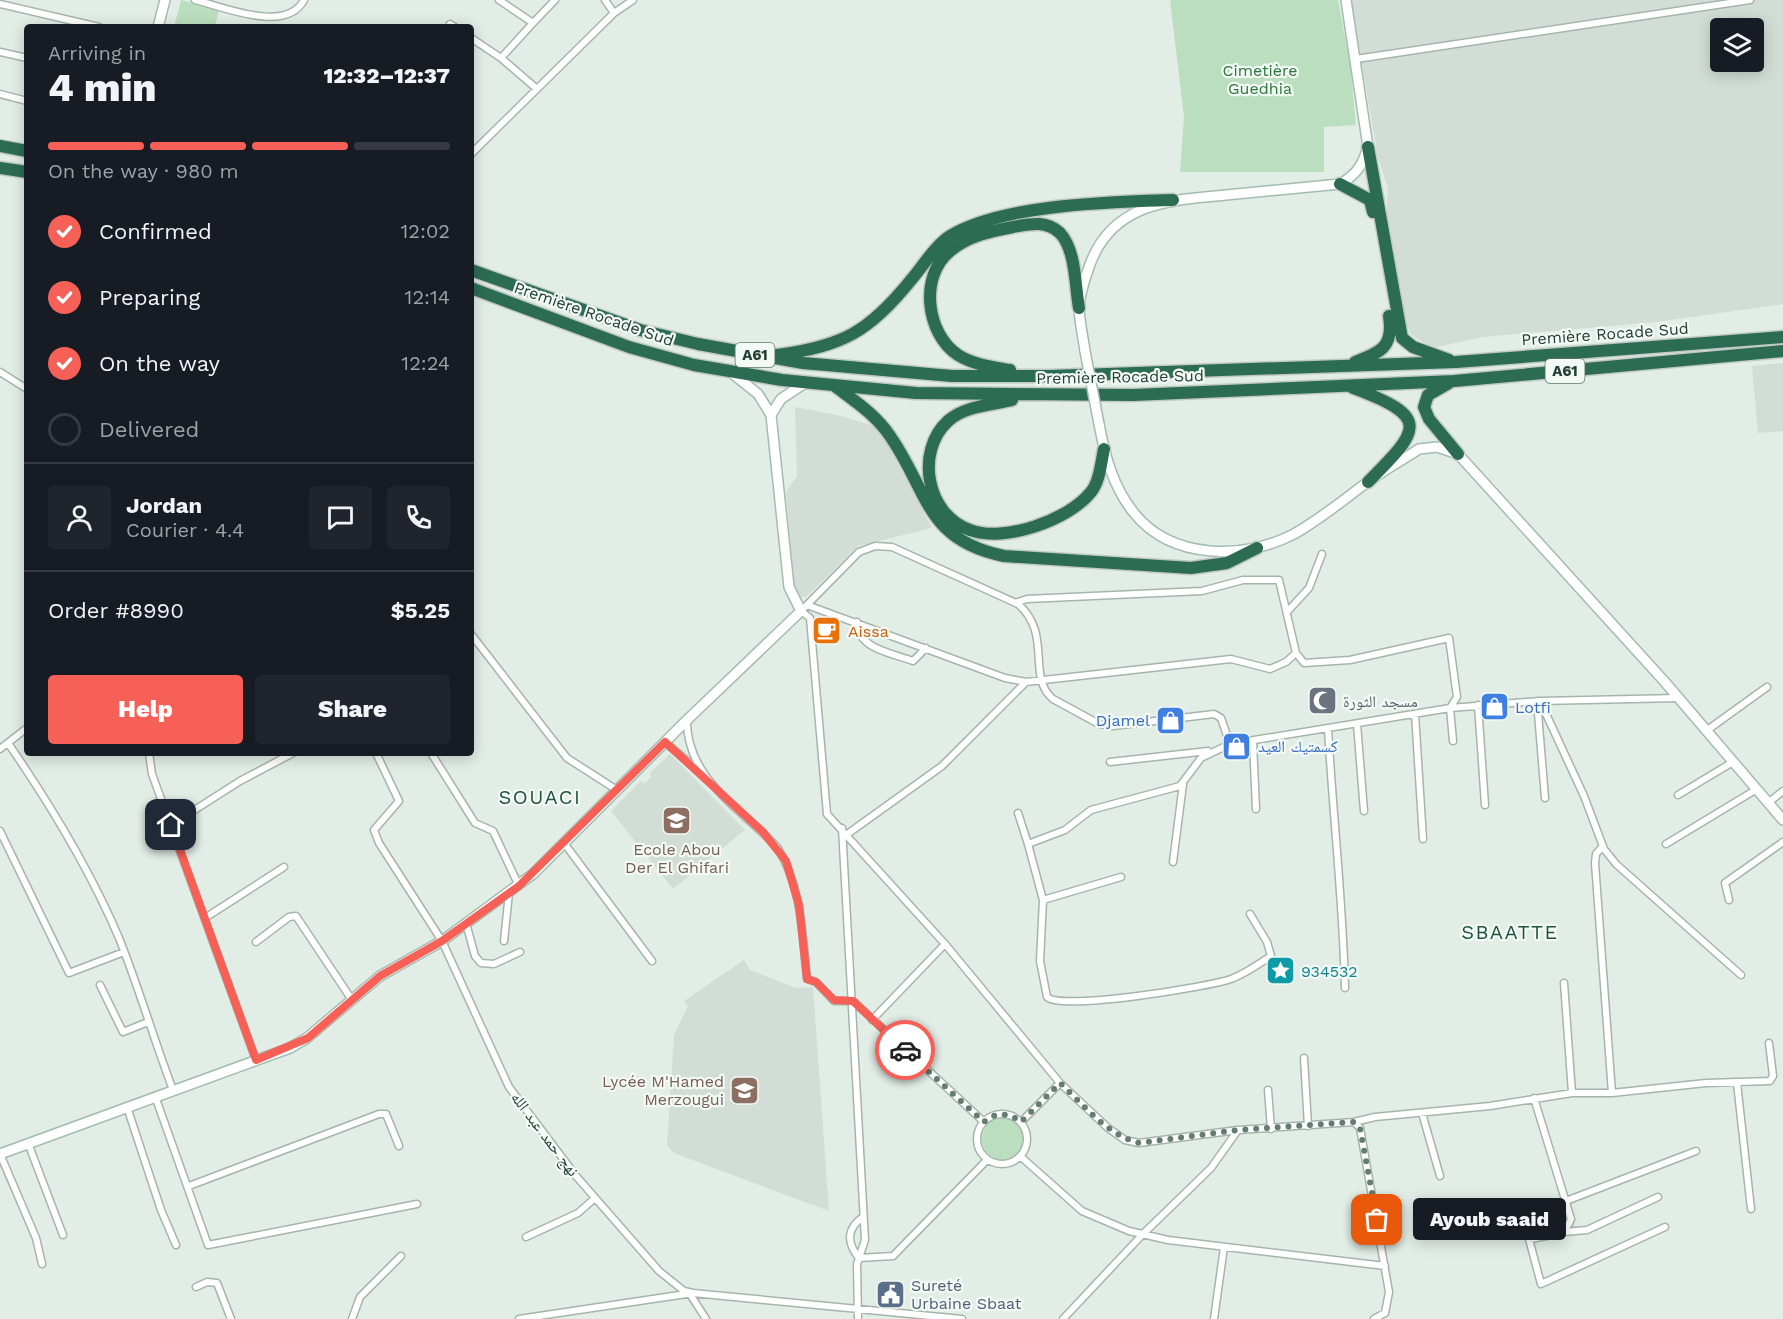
<!DOCTYPE html>
<meta charset="utf-8">
<style>
body{margin:0;font-family:"Work Sans","Noto Naskh Arabic",sans-serif;background:#20242c;color:#f1f3f6;height:100vh;display:flex;flex-direction:column;font-size:22px;white-space:nowrap}
*{box-sizing:border-box;margin:0}
p{font-size:20px;color:#9ea1a6}
.icon{flex:none;width:33px;height:33px;fill:none;stroke:currentColor;stroke-width:2;stroke-linecap:round;stroke-linejoin:round}
.map{position:relative;flex:1;overflow:hidden}
.sheet{position:absolute;left:24px;top:24px;width:450px;height:732px;display:flex;flex-direction:column;background:#171b24;border-radius:6px;box-shadow:0 3px 15px #0003}
.sheet>*{flex:none}
.fabs{position:absolute;left:1710px;top:18px;display:grid;gap:12px}
.fabs a{display:grid;place-items:center;width:54px;height:54px;border-radius:6px;background:#171b24;box-shadow:0 3px 15px #0003;font-size:30px}
.pin{position:absolute;display:grid;place-items:center;width:51px;height:51px;color:#fff;margin:-26px;border-radius:12px;box-shadow:0 3px 9px #0006}
.courier{position:absolute;display:grid;place-items:center;width:60px;height:60px;margin:-30px;border:4px solid #f76057;border-radius:50%;background:#fff;color:#222;box-shadow:0 2px 8px #0007}
.bubble{position:absolute;height:42px;border-radius:6px;background:#171b24;box-shadow:0 3px 15px #0003;font-size:20px;font-weight:800;line-height:42px;text-align:center}
.summary em{font-style:normal;font-weight:800}
.summary div{display:flex;flex-direction:column-reverse}
.summary{display:flex;align-items:center;justify-content:space-between;height:102px;padding:0 24px}
h1{font-size:39px;font-weight:800;line-height:45px}
.bar{display:grid;grid-template-columns:repeat(4,1fr);gap:9px 6px;align-content:center;height:72px;padding:0 24px}
.bar i{height:8px;border-radius:4px;background:#363941}
.bar .selected{background:#f76057}
.bar p{grid-column:span 4}
.line{display:flex;align-items:center;gap:15px;padding:0 24px;border-top:2px solid #363941}
.line div{flex:1}
.round{display:grid;place-items:center;flex:none;width:63px;height:63px;border-radius:6px;background:#20242c}
ol{padding:0 24px;list-style:none}
li{display:flex;align-items:center;gap:18px;height:66px}
li p{margin-inline-start:auto}
li .icon{padding:6px;border-radius:50%;background:#f76057;color:#fff;stroke-width:4}
li:last-child{color:#9ea1a6}
li i{width:33px;height:33px;border:3px solid #363941;border-radius:50%}
.cta{display:flex;gap:12px;margin-top:auto;padding:12px 24px}
.cta a{flex:1;height:69px;border-radius:6px;background:#f76057;color:#fff;font-size:24px;font-weight:800;line-height:69px;text-align:center}
.cta a+a{background:#20242c;color:#f1f3f6}
.map>svg:first-child{display:block}
.built{fill:#d1ddd5;fill-rule:evenodd}
.green{fill:#bbdfbe}
.lines{fill:none;stroke-linecap:round;stroke-linejoin:round}
.street-casing{stroke:#a5b5ac;stroke-width:9}
.secondary-casing{stroke:#a3bcaf;stroke-width:12}
.highway-casing{stroke:#c1c9c6;stroke-width:15}
.street{stroke:#fff;stroke-width:6}
.secondary{stroke:#fff;stroke-width:9}
.highway{stroke:#2c6c53;stroke-width:12}
.secondary-bridge-casing{stroke:#a3bcaf;stroke-width:12;stroke-linecap:butt}
.secondary-bridge{stroke:#fff;stroke-width:9}
.done{stroke:#657c71;stroke-width:6;stroke-dasharray:0 10.8}
.route{stroke:#f76057;stroke-width:8}
.labels{text-anchor:middle;dominant-baseline:central;stroke-width:4.5;stroke-linejoin:round;paint-order:stroke}
.shield{fill:#f3f9f5;stroke:#61776c;stroke-width:1.5}
.shield-label{font-size:15px;font-weight:bold;fill:#223f32}
.park-label{font-size:16px;fill:#2a773a;stroke:#f3f9f5}
.street-label{font-size:16px;fill:#223f32;stroke:#f3f9f5}
.food-label{font-size:16px;fill:#c56008;stroke:#f3f9f5;text-anchor:start}
.worship-label{font-size:16px;fill:#5b616d;stroke:#f3f9f5;text-anchor:start}
.shop-label{font-size:16px;fill:#366cbe;stroke:#f3f9f5;text-anchor:start}
.education-label{font-size:16px;fill:#785e54;stroke:#f3f9f5}
.culture-label{font-size:16px;fill:#0d838f;stroke:#f3f9f5;text-anchor:start}
.service-label{font-size:16px;fill:#4e5e75;stroke:#f3f9f5;text-anchor:start}
.quarter-label{font-size:20px;letter-spacing:1.5px;fill:#1d523b;stroke:#f3f9f5}
</style>
<div class="map">
<svg width="1783" height="1319" viewBox="0 0 1783 1319">
<rect width="100%" height="100%" fill="#e2ede6"/>
<!-- built -->
<path class="built" d="M1351,0H1783V304L1656,322L1483,337L1432,348L1411,334L1401,311L1386,220L1388,188L1378,158ZM1720,28H1754V62H1720Z
M1783,363V431L1758,433L1752,366Z
M795,407L837,415L878,427L932,528L858,546L806,597H795L786,492L797,476Z
M670,754L745,830L673,889L611,811L641,781L645,783L651,777L650,773Z
M744,960L750,970L796,988L813,987L829,1211L674,1153L667,1145L674,1035L688,1006L684,1001Z"/>
<!-- green -->
<path class="green" d="M181,0L219,9L215,27H174Z
M1170,0H1338L1350,63L1356,125L1324,127V172H1180L1184,117Z
M982 1139a21 21 0 1 1 42 0a21 21 0 1 1-42 0Z"/>
<g class="lines">
<defs>
<path id="street" d="M195,0C224,7 286,34 304,0
M499,0L533,23L501,58L537,89
M605,0L614,13
M0,4L99,27
M533,23L555,0
M450,24L455,27
M471,38L501,58
M0,52L27,58
M1356,59L1750,0
M0,94L27,101
M471,154L614,13L633,0
M0,372L27,389
M807,605L1005,678L1026,682L1231,659L1270,669L1286,662L1296,653L1279,580H1243L1202,591L1027,599L1015,603
M1287,612L1309,588L1322,554
M857,622C857,649 892,653 913,661L926,648
M471,634L567,758L617,790
M1296,653L1304,663L1350,660L1449,638L1457,697L1450,708L1453,741
M1537,701L1545,798
M1540,701L1584,796L1604,849L1616,864L1741,975
M1478,705L1485,805
M1415,714L1423,839
M687,720C686,778 741,809 777,847C802,886 802,934 807,979L816,982L834,1001H853L984,1122
M1357,724L1364,811
M1328,729C1333,816 1343,902 1345,988
M1706,731L1767,687
M665,742L700,772
M1253,742L1256,809
M8,743C50,804 90,870 119,938C139,988 154,1040 173,1090
M1230,744L1201,758L1180,786L1091,810L1065,830L1028,844L1043,900L1040,961L1047,997C1061,1011 1208,987 1231,979C1245,974 1259,964 1271,956L1267,942L1250,914
M0,749L27,728
M149,753L152,774L256,1060
M376,753L399,801L374,830L379,843L442,941L509,1087L576,1176L659,1271L684,1291L693,1293
M431,753L475,823L493,831L519,886
M1110,762L1208,751
M1678,795L1733,762
M1768,803L1783,791
M1018,813L1028,844
M171,825L240,781L293,753
M842,828L865,1240L857,1264L858,1319
M0,831L69,973L124,952
M846,835L942,766L1026,682
M564,843L652,961
M1666,844L1757,789
M1603,846L1596,854L1595,863L1612,1093
M1173,862L1183,784
M1043,900L1121,877
M1729,900L1725,883L1783,842
M205,918L284,867
M466,923L475,956L481,963L494,964L520,952
M504,941L509,893
M256,942L289,917L296,916L352,1000
M1564,983L1572,1093
M100,985L123,1032L148,1022
M872,1020L945,944
M1304,1058L1308,1126
M1737,1083L1751,1209
M1268,1090L1271,1129
M155,1096L208,1245L417,1204
M1534,1098L1571,1219C1566,1236 1545,1236 1529,1239L1541,1284L1665,1227
M127,1107L161,1210L176,1245
M1422,1113L1440,1176
M977 1139a25 25 0 1 1 50 0a25 25 0 1 1-50 0Z
M1021,1122L1060,1083
M1354,1122L1375,1117L1490,1106L1572,1093H1612L1706,1083L1770,1081L1773,1076L1769,1043
M28,1143L63,1235
M0,1154L36,1238L42,1264
M1020,1156L1082,1211L1129,1231L1168,1240L1385,1266
M189,1186L379,1114H386L399,1146
M1566,1201L1696,1151
M863,1217C847,1228 846,1242 859,1258L893,1256L987,1160
M1563,1232L1587,1230L1658,1197
M526,1237L578,1213L595,1198
M196,1287L207,1282L217,1283L231,1319
M690,1294L706,1319
M352,1319L360,1297L401,1256
M519,1319L693,1293L962,1319
M1063,1319L1143,1234L1211,1168L1238,1130
M1214,1319L1224,1247
M1374,1319L1385,1313L1389,1292L1360,1128L1354,1122L1238,1130L1139,1143L1125,1140L1108,1128L1060,1083L945,944L827,814L810,618L801,611L859,552L875,546L892,547L1018,604C1053,634 1026,677 1053,699L1099,724L1113,726L1214,714L1221,718L1230,744L1450,708L1540,701L1678,698"/>
<path id="secondary" d="M158,27L165,0
M1085,351C1083,337 1079,320 1079,306C1080,293 1084,282 1088,270C1109,204 1166,200 1226,195C1264,191 1302,188 1340,184C1357,174 1362,166 1368,147L1346,0
M771,415L781,399L805,383
M1099,424C1105,456 1113,487 1134,513C1172,560 1244,560 1294,534C1319,520 1342,501 1365,484C1382,471 1401,461 1419,449L1437,447L1458,454L1664,681L1783,820
M0,1154L290,1048L307,1038L380,976L442,941L533,874L687,720L801,611L789,587L771,415L758,394L733,374"/>
<path id="highway" d="M0,146L27,151
M1368,147L1402,338L1413,347L1449,360
M0,168L27,172
M1340,184L1370,200L1373,212
M471,270L640,330L698,344L803,363L952,376H1050L1456,362L1783,337
M471,288L629,347L694,365L782,380L916,393L1133,395L1454,381L1783,351
M777,355C843,346 869,332 911,280C923,266 934,247 950,236C1002,204 1112,202 1173,200
M1355,362C1381,352 1394,347 1389,316
M1010,370C993,367 974,365 958,355C926,334 919,276 950,251C968,236 991,231 1013,227C1030,224 1046,220 1060,233C1076,250 1075,286 1079,308
M1449,383L1428,395L1424,407L1429,419L1458,454
M836,387C856,402 876,415 890,436C929,492 925,540 1004,556L1191,568L1227,563L1257,548
M1353,388C1431,417 1421,429 1368,482
M1012,400C992,405 964,406 948,421C915,451 926,515 970,530C1004,543 1069,520 1091,492C1100,481 1101,462 1104,449"/>
</defs>
<!-- street casing -->
<use href="#street" class="street-casing"/>
<!-- secondary casing -->
<use href="#secondary" class="secondary-casing"/>
<!-- highway casing -->
<use href="#highway" class="highway-casing"/>
<!-- street -->
<use href="#street" class="street"/>
<!-- secondary -->
<use href="#secondary" class="secondary"/>
<!-- highway -->
<use href="#highway" class="highway"/>
<defs>
<path id="secondary-bridge" d="M1085,351L1099,424"/>
</defs>
<!-- secondary-bridge casing -->
<use href="#secondary-bridge" class="secondary-bridge-casing"/>
<!-- secondary-bridge -->
<use href="#secondary-bridge" class="secondary-bridge"/>
</g>
<g class="lines">
<!-- done -->
<path class="done" d="M905,1050L984,1122C995,1112 1009,1112 1021,1122L1060,1083C1084,1105 1107,1135 1139,1143L1238,1130L1354,1122L1360,1128L1377,1220"/>
<!-- route -->
<path class="route" d="M171,825L256,1060L308,1038L380,976L442,941L519,886L665,742L763,832L786,861L799,905L807,979L816,982L834,1000L853,1001L905,1050"/>
</g>
<!-- icons -->
<defs>
<symbol id="cafe-square" viewBox="-11 -11 22 22"><rect x="-9" y="-9" width="18" height="18" rx="4" fill="#e8710a" stroke="#f3f9f5"/><path d="M-5.5-4.5H6V0H3Q3 3.5 0 3.5H-2.5Q-5.5 3.5-5.5 0ZM3-3.2v2h1.7v-2ZM-6 4.5H4V6H-6Z" fill="#fff"/></symbol>
<symbol id="mosque-square" viewBox="-11 -11 22 22"><rect x="-9" y="-9" width="18" height="18" rx="4" fill="#6b7280" stroke="#f3f9f5"/><path d="M3.5-4.9A6 6 0 1 0 3.5 4.9A5 5 0 1 1 3.5-4.9Z" fill="#fff"/></symbol>
<symbol id="shop-square" viewBox="-11 -11 22 22"><rect x="-9" y="-9" width="18" height="18" rx="4" fill="#3f7fe0" stroke="#f3f9f5"/><path d="M-5-2.5h2.3a2.7 3.5 0 0 1 5.4 0H5L5.5 6h-11ZM-1.5-2.5h3a1.5 2.3 0 0 0-3 0Z" fill="#fff"/></symbol>
<symbol id="school-square" viewBox="-11 -11 22 22"><rect x="-9" y="-9" width="18" height="18" rx="4" fill="#8d6e63" stroke="#f3f9f5"/><path d="M0-5L7-2L0 1L-7-2ZM-4 1L0 2.5L4 1V4Q0 6-4 4Z" fill="#fff"/></symbol>
<symbol id="sight-square" viewBox="-11 -11 22 22"><rect x="-9" y="-9" width="18" height="18" rx="4" fill="#0f9aa8" stroke="#f3f9f5"/><path d="M0-6L1.8-2.2L6-1.7L2.9 1.2L3.7 5.4L0 3.3L-3.7 5.4L-2.9 1.2L-6-1.7L-1.8-2.2Z" fill="#fff"/></symbol>
<symbol id="civic-square" viewBox="-11 -11 22 22"><rect x="-9" y="-9" width="18" height="18" rx="4" fill="#5c6f8a" stroke="#f3f9f5"/><path d="M-.6-6.5H3V-4.5H.6V-3L4-1V1h2V6H-6V1h2V-1L-.6-3ZM-1.2 2.5V6h2.4V2.5Z" fill="#fff"/></symbol>
</defs>
<g fill-rule="evenodd">
<use href="#cafe-square" x="810" y="614" width="33" height="33"/>
<use href="#mosque-square" x="1306" y="684" width="33" height="33"/>
<use href="#shop-square" x="1478" y="690" width="33" height="33"/>
<use href="#shop-square" x="1154" y="704" width="33" height="33"/>
<use href="#shop-square" x="1220" y="730" width="33" height="33"/>
<use href="#school-square" x="660" y="804" width="33" height="33"/>
<use href="#sight-square" x="1264" y="954" width="33" height="33"/>
<use href="#school-square" x="728" y="1074" width="33" height="33"/>
<use href="#civic-square" x="874" y="1278" width="33" height="33"/>
</g>
<g class="labels">
<!-- shield labels -->
<g class="shield">
<rect x="735.5" y="343" width="39" height="24" rx="4.5"/>
<rect x="1545.5" y="359" width="39" height="24" rx="4.5"/>
</g>
<g class="shield-label">
<text x="755" y="355">A61</text>
<text x="1565" y="371">A61</text>
</g>
<!-- park labels -->
<g class="park-label">
<text x="1260" y="70">Cimetière<tspan x="1260" dy="18">Guedhia</tspan></text>
</g>
<!-- street labels -->
<g class="street-label">
<text transform="translate(594 314) rotate(19)">Première Rocade Sud</text>
<text transform="translate(1605 334) rotate(-4)">Première Rocade Sud</text>
<text transform="translate(1120 377) rotate(-1)">Première Rocade Sud</text>
<text transform="translate(545 1134) rotate(53)">نهج حمد عبد الله</text>
</g>
<!-- food labels -->
<g class="food-label">
<text x="848" y="631">Aissa</text>
</g>
<!-- worship labels -->
<g class="worship-label">
<text x="1343" y="701">مسجد الثورة</text>
</g>
<!-- shop labels -->
<g class="shop-label">
<text x="1515" y="707">Lotfi</text>
<text x="1150" y="720" text-anchor="end">Djamel</text>
<text x="1258" y="746">كسمتيك العيد</text>
</g>
<!-- education labels -->
<g class="education-label">
<text x="677" y="849">Ecole Abou<tspan x="677" dy="18">Der El Ghifari</tspan></text>
<text x="724" y="1081" text-anchor="end">Lycée M'Hamed<tspan x="724" dy="18">Merzougui</tspan></text>
</g>
<!-- culture labels -->
<g class="culture-label">
<text x="1301" y="971">934532</text>
</g>
<!-- service labels -->
<g class="service-label">
<text x="911" y="1285">Sureté<tspan x="911" dy="18">Urbaine Sbaat</tspan></text>
</g>
<!-- quarter labels -->
<g class="quarter-label">
<text x="540" y="797">SOUACI</text>
<text x="1510" y="932">SBAATTE</text>
</g>
</g>
</svg>
<div class="fabs">
<a><svg class="icon" aria-label="layers" viewBox="0 0 24 24"><path d="M12 4l9 5-9 5-9-5zM3 14l9 5 9-5"/></svg></a>
</div>
<div class="pin" style="left:1377px;top:1220px;background:#ea580c"><svg class="icon" aria-label="bag" viewBox="0 0 24 24"><path d="M5 8h14l-1 12H6zM9 8a3 3 0 0 1 6 0"/></svg></div>
<div class="pin" style="left:171px;top:825px;background:#1f2937"><svg class="icon" aria-label="home" viewBox="0 0 24 24"><path d="M3 11l9-7 9 7M6 9v11h12V9"/></svg></div>
<div class="courier" style="left:905px;top:1050px"><svg class="icon" aria-label="car" viewBox="0 0 24 24"><path d="M5 17H2v-5l4-1 3-4h7l3 4 3 1v5h-3M9 17h6M6 11h13"/><circle cx="7" cy="17" r="2"/><circle cx="17" cy="17" r="2"/></svg></div>
<div class="bubble" style="left:1413px;top:1198px;width:153px">Ayoub saaid</div>
<section class="sheet">
<div class="summary"><div><h1>4 min</h1><p>Arriving in</p></div><em>12:32–12:37</em></div>
<div class="bar"><i class="selected"></i><i class="selected"></i><i class="selected"></i><i></i><p>On the way · 980 m</p></div>
<ol>
<li><svg class="icon" aria-label="check" viewBox="0 0 24 24"><path d="M5 12l5 5 9-10"/></svg>Confirmed<p>12:02</p></li>
<li><svg class="icon" aria-label="check" viewBox="0 0 24 24"><path d="M5 12l5 5 9-10"/></svg>Preparing<p>12:14</p></li>
<li><svg class="icon" aria-label="check" viewBox="0 0 24 24"><path d="M5 12l5 5 9-10"/></svg>On the way<p>12:24</p></li>
<li><i></i>Delivered</li>
</ol>
<div class="line" style="height:108px"><a class="round"><svg class="icon" aria-label="person" viewBox="0 0 24 24"><circle cx="12" cy="8" r="4"/><path d="M4 21q1-7 8-7t8 7"/></svg></a><div><b>Jordan</b><p>Courier · 4.4</p></div><a class="round"><svg class="icon" aria-label="chat" viewBox="0 0 24 24"><path d="M4 5h16v11H9l-5 4z"/></svg></a><a class="round"><svg class="icon" aria-label="phone" viewBox="0 0 24 24"><path d="M5 4h4l2 5-3 2q2 4 5 5l2-3 5 2v4C11 20 4 13 5 4z"/></svg></a></div>
<div class="line" style="height:78px"><div>Order #8990</div><b>$5.25</b></div>
<div class="cta"><a>Help</a><a>Share</a></div>
</section>
</div>
